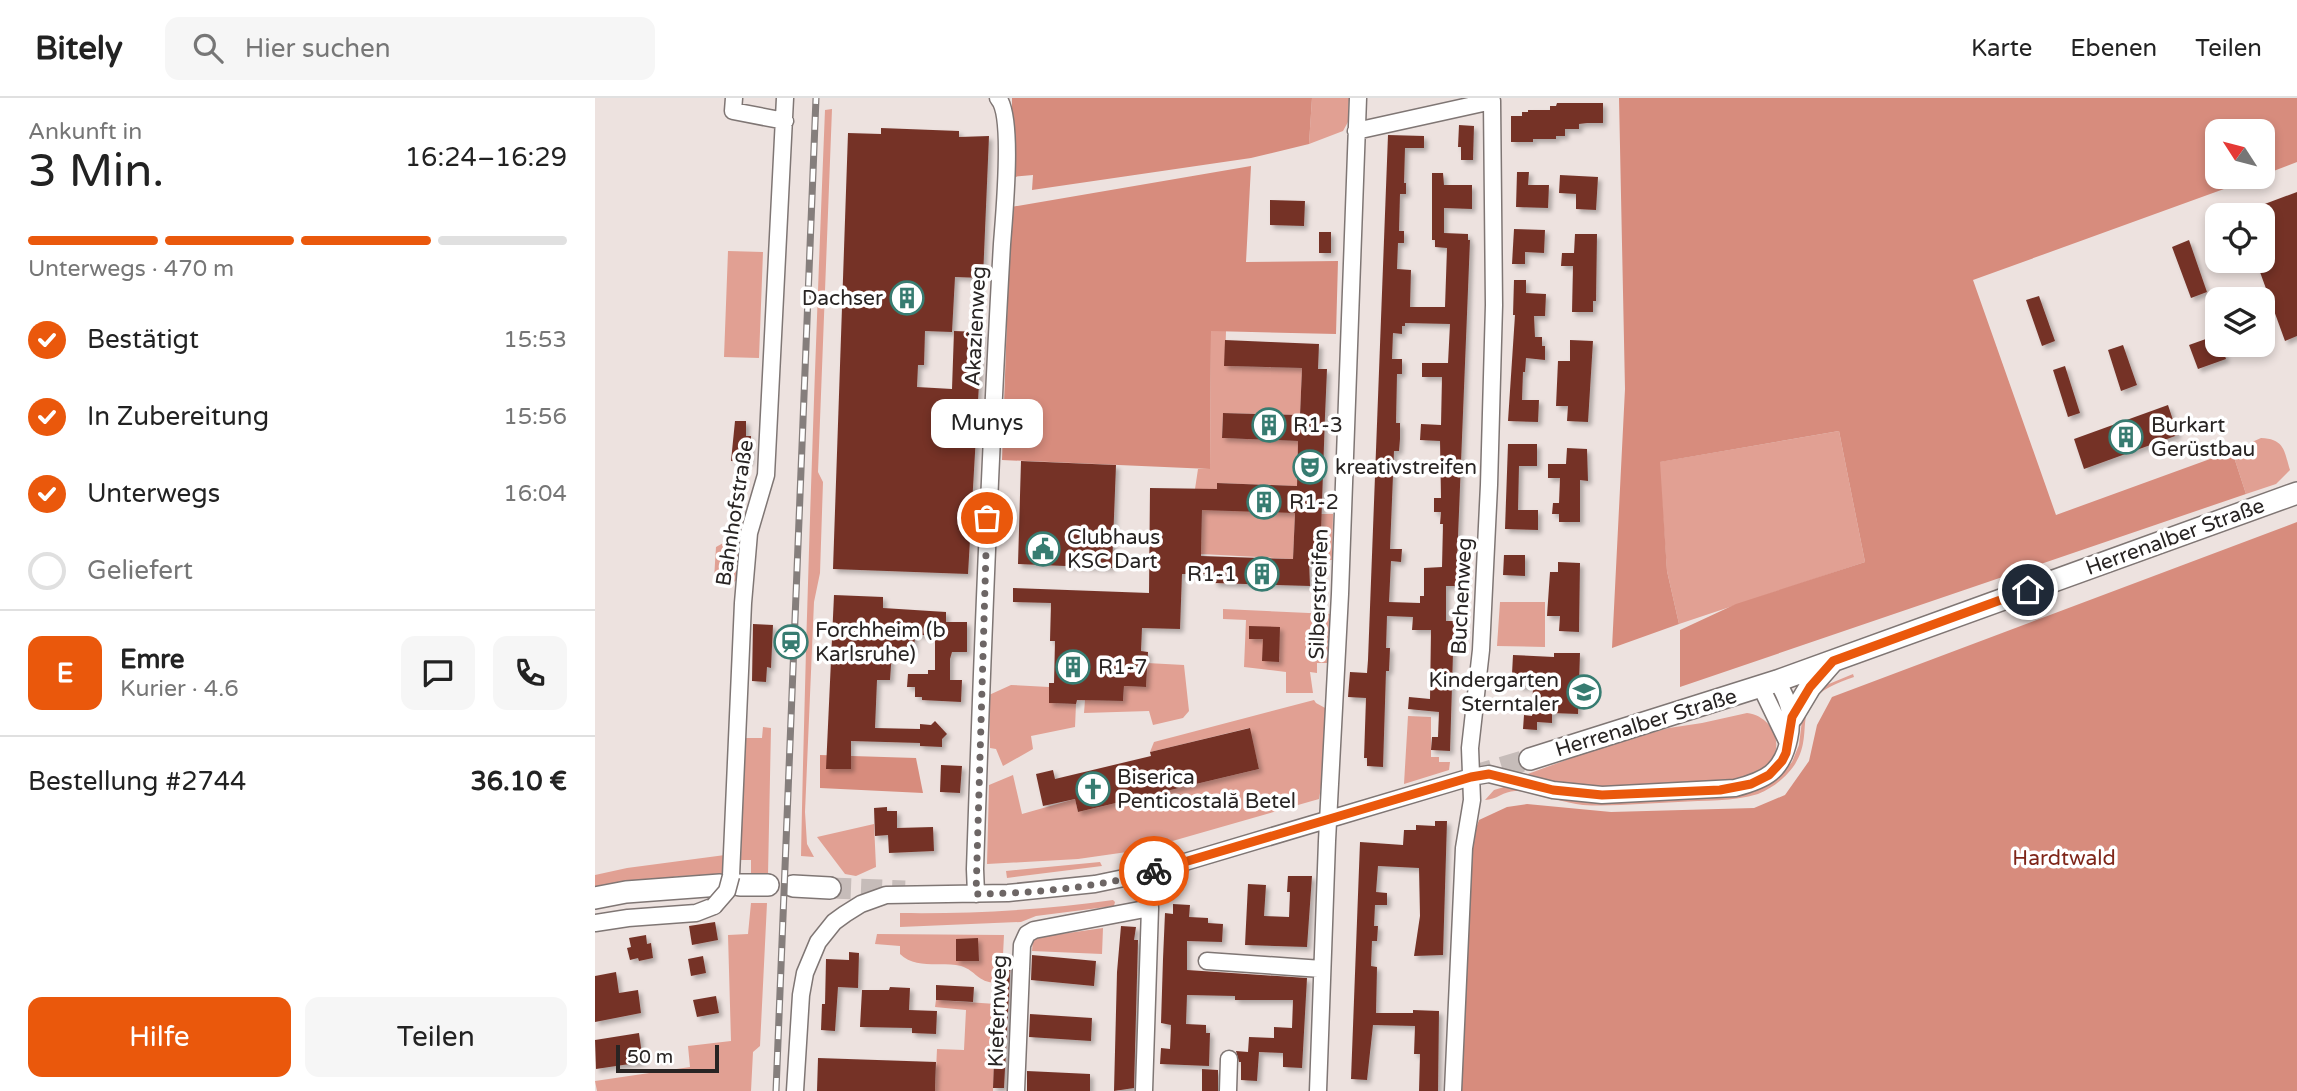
<!DOCTYPE html>
<html lang="de">
<meta charset="utf-8">
<style>
body{margin:0;font-family:"Varela Round",sans-serif;background:#f6f6f6;color:#222;height:100vh;display:flex;flex-direction:column;font-size:26px;white-space:nowrap}
*{box-sizing:border-box;margin:0}
p{font-size:23px;color:#767676}
.icon{flex:none;width:38px;height:38px;fill:none;stroke:currentColor;stroke-width:2;stroke-linecap:round;stroke-linejoin:round}
.map{position:relative;flex:1;overflow:hidden}
.sheet{display:flex;flex-direction:column;background:#fff;width:595px}
.sheet>*{flex:none}
.needle{width:46px;rotate:306deg}
.tools{position:absolute;left:1610px;top:21px;display:grid;gap:14px}
.tools a{display:grid;place-items:center;width:70px;height:70px;border-radius:14px;background:#fff;box-shadow:0 4px 10px #0003;font-size:35px}
.scale{position:absolute;left:21px;bottom:18px;width:103px;box-sizing:border-box;padding-left:7px;border:4px solid #282423;border-top:0;font-size:19px;line-height:24px;white-space:nowrap;color:#282423;-webkit-text-stroke:5px #fff;paint-order:stroke}
.pin{position:absolute;display:grid;place-items:center;width:60px;height:60px;color:#fff;margin:-30px;border:4px solid #fff;border-radius:50%;box-shadow:0 2px 7px #0007}
.courier{position:absolute;display:grid;place-items:center;width:70px;height:70px;margin:-35px;border:5px solid #ea580c;border-radius:50%;background:#fff;color:#222;box-shadow:0 2px 9px #0007}
.bubble{position:absolute;height:49px;border-radius:14px;background:#fff;box-shadow:0 4px 10px #0003;font-size:23px;font-weight:600;line-height:49px;text-align:center}
.head em{font-style:normal;font-weight:600}
.head div{display:flex;flex-direction:column-reverse}
.head{display:flex;align-items:center;justify-content:space-between;height:119px;padding:0 28px}
h1{font-size:46px;font-weight:600;line-height:52px}
.bar{display:grid;grid-template-columns:repeat(4,1fr);gap:10px 7px;align-content:center;height:84px;padding:0 28px}
.bar i{height:9px;border-radius:5px;background:#e0e0e0}
.bar .on{background:#ea580c}
.bar p{grid-column:span 4}
.line{display:flex;align-items:center;gap:18px;padding:0 28px;border-top:2px solid #e0e0e0}
.line div{flex:1}
.round{display:grid;place-items:center;flex:none;width:74px;height:74px;border-radius:14px;background:#f6f6f6}
ol{padding:0 28px;list-style:none}
li{display:flex;align-items:center;gap:21px;height:77px}
li p{margin-inline-start:auto}
li .icon{padding:7px;border-radius:50%;background:#ea580c;color:#fff;stroke-width:4}
li:last-child{color:#767676}
li i{width:38px;height:38px;border:4px solid #e0e0e0;border-radius:50%}
.action{display:flex;gap:14px;margin-top:auto;padding:14px 28px}
.action a{flex:1;height:80px;border-radius:14px;background:#ea580c;color:#fff;font-size:28px;font-weight:600;line-height:80px;text-align:center}
.action a+a{background:#f6f6f6;color:#222}
header{display:flex;align-items:center;gap:42px;box-sizing:border-box;height:98px;padding:0 35px;background:#fff;border-bottom:2px solid #e0e0e0}
header strong{font-size:33px}
nav{display:flex;gap:38px;margin-inline-start:auto;font-size:24px}
.search{width:490px;height:63px;background:#f6f6f6;display:flex;align-items:center;gap:18px;box-sizing:border-box;padding:0 24px;border-radius:14px;color:#767676;font-size:26px}
main{display:flex;flex:1;min-height:0}
.map>svg:first-child{display:block}
.green{fill:#e1a093}
.forest{fill:#d78c7d}
.building{fill:#753328;fill-rule:evenodd;filter:url(#shadow)}
.lines{fill:none;stroke-linecap:round;stroke-linejoin:round}
.secondary-tunnel{stroke:#c6bcb9;stroke-width:21;stroke-dasharray:21 10;stroke-linecap:butt}
.street-casing{stroke:#7f7674;stroke-width:19}
.secondary-casing{stroke:#7f7674;stroke-width:24}
.street{stroke:#fff;stroke-width:16}
.secondary{stroke:#fff;stroke-width:21}
.rail-casing{stroke:#857e7c;stroke-width:7}
.rail{stroke:#fff;stroke-width:4.5;stroke-dasharray:13;stroke-linecap:butt}
.street-bridge-casing{stroke:#7f7674;stroke-width:19;stroke-linecap:butt}
.street-bridge{stroke:#fff;stroke-width:16}
.done{stroke:#6d6665;stroke-width:7;stroke-dasharray:0 12.6}
.route{stroke:#ea580c;stroke-width:9}
.labels{text-anchor:middle;dominant-baseline:central;stroke-width:7;stroke-linejoin:round;paint-order:stroke}
.poi-label{font-size:21px;fill:#282423;stroke:#fff;text-anchor:start}
.street-label{font-size:21px;fill:#282423;stroke:#fff}
.park-label{font-size:21px;fill:#7f2619;stroke:#fff}
</style>
<header>
<strong>Bitely</strong>
<div class="search"><svg class="icon" aria-label="search" viewBox="0 0 24 24"><circle cx="10" cy="10" r="6"/><path d="M15 15l6 6"/></svg>Hier suchen</div>
<nav><a>Karte</a><a>Ebenen</a><a>Teilen</a></nav>
</header>
<main>
<section class="sheet">
<div class="head"><div><h1>3 Min.</h1><p>Ankunft in</p></div><em>16:24–16:29</em></div>
<div class="bar"><i class="on"></i><i class="on"></i><i class="on"></i><i></i><p>Unterwegs · 470 m</p></div>
<ol>
<li><svg class="icon" aria-label="check" viewBox="0 0 24 24"><path d="M5 12l5 5 9-10"/></svg>Bestätigt<p>15:53</p></li>
<li><svg class="icon" aria-label="check" viewBox="0 0 24 24"><path d="M5 12l5 5 9-10"/></svg>In Zubereitung<p>15:56</p></li>
<li><svg class="icon" aria-label="check" viewBox="0 0 24 24"><path d="M5 12l5 5 9-10"/></svg>Unterwegs<p>16:04</p></li>
<li><i></i>Geliefert</li>
</ol>
<div class="line" style="height:126px"><b class="round" style="background:#ea580c;color:#fff">E</b><div><b>Emre</b><p>Kurier · 4.6</p></div><a class="round"><svg class="icon" aria-label="chat" viewBox="0 0 24 24"><path d="M4 5h16v11H9l-5 4z"/></svg></a><a class="round"><svg class="icon" aria-label="phone" viewBox="0 0 24 24"><path d="M5 4h4l2 5-3 2q2 4 5 5l2-3 5 2v4C11 20 4 13 5 4z"/></svg></a></div>
<div class="line" style="height:91px"><div>Bestellung #2744</div><b>36.10 €</b></div>
<div class="action"><a>Hilfe</a><a>Teilen</a></div>
</section>
<div class="map">
<svg width="1702" height="993" viewBox="0 0 1702 993">
<defs>
<filter id="shadow"><feDropShadow dx="3.5" dy="3.5" stdDeviation="2" flood-color="#0004"/></filter>
</defs>
<rect width="100%" height="100%" fill="#ede2df"/>
<!-- green -->
<path class="green" d="M717,0H754L753,24L748,33L714,46Z
M237,11L223,374L228,384L225,475L219,504L210,714L212,746L219,759L206,758C211,509 220,261 230,12Z
M133,153L168,154L164,260L129,259Z
M616,233H631L630,268L707,270L705,317L628,315L627,340L703,343L702,388L622,385L700,415L698,461L606,456L607,391H600L603,371H615Z
M1244,333L1270,464L1084,526L1072,473L1064,364Z
M1666,340C1690,341 1689,353 1695,372L1681,386L1651,396L1637,353Z
M726,416H738L737,462H725Z
M130,444L144,451L142,482L130,489L119,481L121,449Z
M905,504H950V549L902,548Z
M628,511L736,516L734,565H722V575L715,574L718,595H691V574L649,569L651,522L628,521Z
M552,565L589,567L594,613L588,620L558,627L554,613L489,615L490,602L528,603L529,588L551,589Z
M1258,576L1259,579C1181,604 1230,635 1193,675C1184,685 1175,691 1163,696C1138,704 1109,702 1083,704C1052,705 1019,709 988,707C967,705 937,692 920,693C909,693 901,702 890,702L899,692L909,689L989,703L1079,702L1158,694L1180,683L1197,664L1204,647L1208,614L1217,598L1229,588Z
M416,587L454,589V605L481,606L480,629L436,638L438,651L408,668L401,651L395,650L394,597Z
M719,602L721,605L732,611L729,671L724,701L546,752L483,761L392,766L394,687L418,677L427,716L480,701L483,714L664,671L654,630L555,654L559,644Z
M1152,615C1178,618 1193,650 1170,669C1160,677 1147,681 1135,685C1068,688 994,701 930,677L1012,647L1074,630L1107,625Z
M813,618L836,619V659H844V664H855L854,672L809,686Z
M168,629L176,630L173,777H156V762H146L149,640H167Z
M279,726L281,769L261,778L250,776L222,739Z
M130,757L129,777L84,778L0,793V777L32,770Z
M505,764L507,768L412,780L411,773Z
M518,802L520,804L519,808L441,818L426,824L305,829V815C377,816 447,812 518,802Z
M156,805H172L165,948L158,954L156,993H2L0,983L95,969L93,948L136,943L133,837L153,836Z
M508,830L507,856L437,853L438,840Z
M282,836L409,837L408,857H403L402,885C381,884 382,873 366,868C346,863 321,872 305,856V848L280,846Z
M341,902L401,906L398,993H340L342,951L369,952L371,912L340,909Z"/>
<!-- forest -->
<path class="forest" d="M417,0H717L714,46L656,60L437,92L438,77L417,79Z
M1024,0H1702V64L1668,77V33H1622V79H1662L1378,182L1461,417L1637,353L1651,396L1085,589V532L1141,506L1270,464L1244,333L1065,364L1072,473L1084,526L1017,550L1030,291Z
M656,68L651,164L743,163L741,236L616,233L615,371L407,362L416,109Z
M1702,424V993H864L874,751L884,722L912,709L932,706L1016,714L1159,710L1190,697L1214,663L1222,627L1237,599Z
M225,657L321,660L328,695L225,690Z"/>
<!-- building -->
<path class="building" d="M962,5H1008V25H992L984,26V31H970V38H961V41H938V44H916V18H927V14H933V12H955V8H961Z
M864,27L879,28L878,62H866V49H863Z
M286,30L364,33V39L394,38L388,180L360,179L357,234L330,233L329,267H323L322,289L357,291L359,233L387,234L373,476L238,471L253,35L286,36Z
M793,37L829,38V50H810L809,85H811V96H805L804,133H809V145H803L802,171L816,172L815,209H850L852,150L840,149V142H837V75H848L849,87H877V111L849,110V135L873,136V142H875L861,488H851V523H859L855,653L836,652L837,639H843L844,614L813,611L814,599L835,601L836,532H817L818,519L792,518L791,550H795L794,573H791L788,669L772,668V660H769L771,600L753,599L755,574L772,575L773,562ZM810,225L855,226L853,265H827V279H847L846,327L826,326L825,342L845,343L846,400H839V414H846L845,426H848L847,469L829,470V498H825V505L794,504L796,463L806,464L807,451H795L799,353H804L805,341V325H801L802,276H807V261H797L798,235L807,236V228H810Z
M922,74H934L933,87H954L953,110L921,109Z
M965,77L1003,79L1001,112L981,111V96L964,95Z
M1702,94V238L1690,243L1661,163H1668V117L1643,116Z
M675,102L710,103L709,128L675,127Z
M919,131L950,132L949,155L930,154V166H917Z
M724,134H736V155H724Z
M980,136H1002L1001,203H998V214H977L978,168H966L967,155H979Z
M1594,142L1612,194L1596,200L1577,149Z
M919,182H931V195L951,196L950,218H939L940,239H947V248H950V262L931,260L930,274H928L927,302H944L943,324L913,323L920,217H918Z
M1444,198L1460,243L1447,248L1431,202Z
M1622,237V247H1626L1631,261L1603,271L1594,247Z
M630,242L724,246L723,271H732L730,318L725,462H714L715,488L619,485L620,476H587L585,531L547,530L546,553L553,554L551,589L529,588L528,603L482,602L481,606L454,605V585H459L460,543H455L456,505L418,504V490L554,495L555,390L622,391V385L702,388L703,343L627,340L628,315L705,317L707,270L629,268ZM607,412L700,415L698,461L606,458Z
M975,242L998,243L993,324L972,323L973,308H961L963,263H975Z
M1528,247L1542,287L1526,293L1513,252Z
M1470,268L1485,315L1473,319L1458,272Z
M1573,307L1583,337L1489,371L1479,341Z
M140,323H151V338H156L155,364L136,363Z
M913,346H942V368H924L923,412H943V432L910,431Z
M972,350L992,351L993,383L985,382V424H964V416H957L958,405H964L965,380H953V366H971Z
M426,363L521,367L517,470L423,466Z
M909,457H930V478L908,477Z
M963,464L985,465L984,534L964,533L965,518H952L955,474H963Z
M239,497L288,499V510L351,514V524H372V554H357L355,561V582H367L366,604L327,602V599H320V589H312L313,576H333V572H340V537H320L319,553H297L295,582H282L280,630L325,631V626L336,627L340,623L352,636L347,641V649L325,648V645L256,643V671H231Z
M158,526L178,527L176,570L172,569L171,584L157,583Z
M654,528L685,529L684,564L667,563L668,541H654Z
M959,555H985L983,616L957,615V625L942,624V632L928,631L929,617L937,618L938,589H923V576H917L918,557L959,559Z
M655,630L664,671L483,714L480,701L448,708L441,676L458,672L460,681L556,658L555,654Z
M346,667L367,668L365,695L345,694Z
M292,709V713H302V730L338,729L339,753L294,755L293,737L280,738L279,710Z
M840,723H852L848,857L819,858L825,818L824,770L783,768L781,794L792,795V807H780L779,828H783L782,843H777L776,868L782,869L781,915H818V912L844,913L843,993H824L825,956H819L820,928L778,927L772,982L756,981L765,744L808,747L809,732H821V727L840,728Z
M693,778H717L712,849L650,847L653,786L671,787L669,818L694,819L695,794H692Z
M578,806L595,807L594,819L613,820V825L628,826L627,844L592,843V872L712,880L707,970L688,969V955L664,954L662,983L646,982V964H644L641,953L653,954L654,939L679,940V929L697,930L698,902H640V898L592,897L591,926L611,927V935H615L614,968L565,966L566,950L575,951L576,927L566,925L568,861L570,815L578,816Z
M120,824L123,842L97,847L94,828Z
M526,828L541,829L539,842H543L539,990L519,993L522,874Z
M51,837L52,846L56,845L58,860L44,863L43,860L35,862L32,850L36,849L34,840Z
M383,840L384,863H361V841Z
M254,854L264,855L263,890L243,889L240,933L226,932L227,906H230L231,861L254,862Z
M403,857H416L409,990H398Z
M437,857L501,863L499,888L436,882Z
M108,858L111,875L96,878L93,861Z
M21,874L24,895L43,892L46,915L0,924V878Z
M341,887L379,889L378,904L341,902Z
M295,889L315,890L314,912L342,913L341,936L317,935V930L265,929L267,892H294Z
M121,898L124,915L102,919L98,902Z
M435,916L497,920L496,943L434,939Z
M44,935L48,964L1,971L0,942Z
M223,960L341,964L340,993H222Z
M607,971L623,972V993H607Z
M432,973L495,976V993H432Z"/>
<g class="lines">
<!-- secondary-tunnel -->
<path class="secondary-tunnel" d="M877,678L935,661
M235,790L310,793"/>
<defs>
<path id="street" d="M139,0L138,13L190,23
M761,33L897,3L899,207L894,387L886,552L875,650L877,702L869,750L858,993
M1166,589L1193,645
M136,778L148,505L154,435L171,377L190,0
M381,796L380,771C387,563 395,354 407,146C409,119 419,17 403,0
M0,825L33,820L101,815L119,808
M612,863L727,871
M200,993L206,897L210,875L223,844L239,824L250,816L266,806L291,797L413,795L500,786L553,775L876,679L894,676L958,692L1007,697L1140,690C1171,682 1187,674 1194,641C1199,619 1194,603 1182,583
M421,993L427,847L432,836L439,832L555,810
M549,993L555,810L553,775
M633,993L634,961
M723,993L732,743L745,496L763,0"/>
<path id="secondary" d="M1197,619L1215,589L1236,565
M935,661L1182,583L1702,395
M145,787H173
M198,788L235,790
M0,800L31,794L125,787"/>
</defs>
<!-- street casing -->
<use href="#street" class="street-casing"/>
<!-- secondary casing -->
<use href="#secondary" class="secondary-casing"/>
<!-- street -->
<use href="#street" class="street"/>
<!-- secondary -->
<use href="#secondary" class="secondary"/>
<defs>
<path id="rail" d="M181,993L221,0"/>
</defs>
<!-- rail casing -->
<use href="#rail" class="rail-casing"/>
<!-- rail -->
<use href="#rail" class="rail"/>
<defs>
<path id="street-bridge" d="M119,808L132,793L136,778"/>
</defs>
<!-- street-bridge casing -->
<use href="#street-bridge" class="street-bridge-casing"/>
<!-- street-bridge -->
<use href="#street-bridge" class="street-bridge"/>
</g>
<g class="lines">
<!-- done -->
<path class="done" d="M392,420L381,796C439,795 503,790 559,773"/>
<!-- route -->
<path class="route" d="M559,773L876,679L894,676L958,692L1007,697L1125,692L1156,686L1174,677L1187,663L1191,655L1197,619L1215,589L1238,563L1433,492"/>
</g>
<!-- icons -->
<defs>
<symbol id="building-ring" viewBox="-11 -11 22 22"><circle r="9.5" fill="#fff" stroke="#377c71" stroke-width="1.5"/><path d="M-4-6H4V6H1V3H-1V6H-4ZM-2.5-4.3h1.7v1.8h-1.7ZM.8-4.3h1.7v1.8H.8ZM-2.5-1h1.7V.8h-1.7ZM.8-1h1.7V.8H.8Z" fill="#377c71"/></symbol>
<symbol id="theatre-ring" viewBox="-11 -11 22 22"><circle r="9.5" fill="#fff" stroke="#377c71" stroke-width="1.5"/><path d="M-5-5.5Q0-4 5-5.5V0Q5 5 0 6Q-5 5-5 0ZM-3.3-2.5H-1v1.5H-3.3ZM1-2.5H3.3v1.5H1ZM-2.8 1Q0 5.5 2.8 1Z" fill="#377c71"/></symbol>
<symbol id="civic-ring" viewBox="-11 -11 22 22"><circle r="9.5" fill="#fff" stroke="#377c71" stroke-width="1.5"/><path d="M-.6-6.5H3V-4.5H.6V-3L4-1V1h2V6H-6V1h2V-1L-.6-3ZM-1.2 2.5V6h2.4V2.5Z" fill="#377c71"/></symbol>
<symbol id="station-ring" viewBox="-11 -11 22 22"><circle r="9.5" fill="#fff" stroke="#377c71" stroke-width="1.5"/><path d="M-3-6H3Q5-6 5-4V2Q5 4 3 4L4.5 6H3L1.5 4h-3L-3 6H-4.5L-3 4Q-5 4-5 2V-4Q-5-6-3-6ZM-3.5-4v3h7v-3ZM-3.5 1v1.5H-2V1ZM2 1v1.5H3.5V1Z" fill="#377c71"/></symbol>
<symbol id="school-ring" viewBox="-11 -11 22 22"><circle r="9.5" fill="#fff" stroke="#377c71" stroke-width="1.5"/><path d="M0-5L7-2L0 1L-7-2ZM-4 1L0 2.5L4 1V4Q0 6-4 4Z" fill="#377c71"/></symbol>
<symbol id="church-ring" viewBox="-11 -11 22 22"><circle r="9.5" fill="#fff" stroke="#377c71" stroke-width="1.5"/><path d="M-1.2-6h2.4v3.5h3.3v2.4h-3.3V6h-2.4V-.1h-3.3v-2.4h3.3Z" fill="#377c71"/></symbol>
</defs>
<g fill-rule="evenodd">
<use href="#building-ring" x="293" y="181" width="38" height="38"/>
<use href="#building-ring" x="655" y="308" width="38" height="38"/>
<use href="#building-ring" x="1512" y="320" width="38" height="38"/>
<use href="#theatre-ring" x="696" y="350" width="38" height="38"/>
<use href="#building-ring" x="650" y="385" width="38" height="38"/>
<use href="#civic-ring" x="429" y="432" width="38" height="38"/>
<use href="#building-ring" x="648" y="457" width="38" height="38"/>
<use href="#station-ring" x="177" y="525" width="38" height="38"/>
<use href="#building-ring" x="459" y="550" width="38" height="38"/>
<use href="#school-ring" x="970" y="575" width="38" height="38"/>
<use href="#church-ring" x="479" y="672" width="38" height="38"/>
</g>
<g class="labels">
<!-- poi labels -->
<g class="poi-label">
<text x="288" y="200" text-anchor="end">Dachser</text>
<text x="698" y="327">R1-3</text>
<text x="1556" y="327">Burkart<tspan x="1556" dy="24">Gerüstbau</tspan></text>
<text x="740" y="369">kreativstreifen</text>
<text x="694" y="404">R1-2</text>
<text x="472" y="439">Clubhaus<tspan x="472" dy="24">KSC Dart</tspan></text>
<text x="642" y="476" text-anchor="end">R1-1</text>
<text x="220" y="532">Forchheim (b<tspan x="220" dy="24">Karlsruhe)</tspan></text>
<text x="503" y="569">R1-7</text>
<text x="964" y="582" text-anchor="end">Kindergarten<tspan x="964" dy="24">Sterntaler</tspan></text>
<text x="522" y="679">Biserica<tspan x="522" dy="24">Penticostală Betel</tspan></text>
</g>
<!-- street labels -->
<g class="street-label">
<text transform="translate(381 228) rotate(-87)">Akazienweg</text>
<text transform="translate(140 415) rotate(-81)">Bahnhofstraße</text>
<text transform="translate(1580 439) rotate(-20)">Herrenalber Straße</text>
<text transform="translate(724 496) rotate(-88)">Silberstreifen</text>
<text transform="translate(867 498) rotate(-87)">Buchenweg</text>
<text transform="translate(1051 625) rotate(-17)">Herrenalber Straße</text>
<text transform="translate(403 913) rotate(-88)">Kiefernweg</text>
</g>
<!-- park labels -->
<g class="park-label">
<text x="1469" y="760">Hardtwald</text>
</g>
</g>
</svg>
<div class="tools">
<a><svg class="needle" viewBox="-14 -14 28 28"><path d="M0-13l5 13h-10z" fill="#e53935"/><path d="M0 13l5-13h-10z" fill="#767676"/></svg></a>
<a><svg class="icon" aria-label="locate" viewBox="0 0 24 24"><circle cx="12" cy="12" r="6"/><path d="M12 2v4M12 18v4M2 12h4M18 12h4"/></svg></a>
<a><svg class="icon" aria-label="layers" viewBox="0 0 24 24"><path d="M12 4l9 5-9 5-9-5zM3 14l9 5 9-5"/></svg></a>
</div>
<div class="scale">50 m</div>
<div class="pin" style="left:392px;top:420px;background:#ea580c"><svg class="icon" aria-label="bag" viewBox="0 0 24 24"><path d="M5 8h14l-1 12H6zM9 8a3 3 0 0 1 6 0"/></svg></div>
<div class="pin" style="left:1433px;top:492px;background:#1f2937"><svg class="icon" aria-label="home" viewBox="0 0 24 24"><path d="M3 11l9-7 9 7M6 9v11h12V9"/></svg></div>
<div class="courier" style="left:559px;top:773px"><svg class="icon" aria-label="bike" viewBox="0 0 24 24"><circle cx="6" cy="16" r="4"/><circle cx="18" cy="16" r="4"/><path d="M6 16l4-8h5l3 8M10 8l3 8H6M13 5h3"/></svg></div>
<div class="bubble" style="left:336px;top:301px;width:112px">Munys</div>
</div>
</main>
